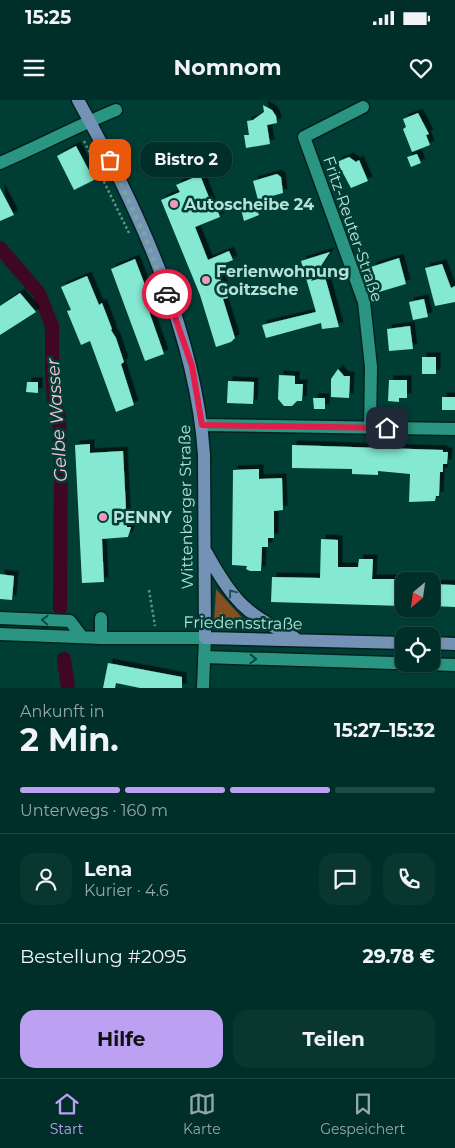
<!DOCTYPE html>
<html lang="de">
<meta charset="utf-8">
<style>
body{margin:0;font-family:Montserrat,sans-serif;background:#0a3630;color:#f1f3f6;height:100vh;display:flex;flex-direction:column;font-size:19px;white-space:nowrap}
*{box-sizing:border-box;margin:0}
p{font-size:16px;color:#95a8a8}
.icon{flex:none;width:28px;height:28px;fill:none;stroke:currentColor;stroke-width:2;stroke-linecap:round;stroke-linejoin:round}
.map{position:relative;height:588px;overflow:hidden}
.details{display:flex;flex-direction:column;background:#002e28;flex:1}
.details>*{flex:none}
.needle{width:32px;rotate:209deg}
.fabs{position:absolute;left:395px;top:472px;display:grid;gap:10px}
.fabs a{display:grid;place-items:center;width:45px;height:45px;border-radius:10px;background:#002e28;box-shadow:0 1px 4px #0004,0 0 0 1px #224a45;font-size:25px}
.pin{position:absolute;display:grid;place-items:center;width:42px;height:42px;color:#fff;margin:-21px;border-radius:10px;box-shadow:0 2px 8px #0006}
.courier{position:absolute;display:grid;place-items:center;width:50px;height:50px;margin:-25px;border:4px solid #e11d48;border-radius:50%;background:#fff;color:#222;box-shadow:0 1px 6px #0007}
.bubble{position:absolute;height:35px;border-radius:15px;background:#002e28;box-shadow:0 1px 4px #0004,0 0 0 1px #224a45;font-size:16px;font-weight:700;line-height:35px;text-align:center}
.head em{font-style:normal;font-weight:700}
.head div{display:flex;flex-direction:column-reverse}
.head{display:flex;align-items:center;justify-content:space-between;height:85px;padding:0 20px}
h1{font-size:32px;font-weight:700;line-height:38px}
.bar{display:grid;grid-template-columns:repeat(4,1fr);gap:8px 5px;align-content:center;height:60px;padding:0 20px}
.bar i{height:6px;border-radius:4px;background:#224a45}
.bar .active{background:#bca0f2}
.bar p{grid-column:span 4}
.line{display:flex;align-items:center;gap:12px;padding:0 20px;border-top:1px solid #224a45}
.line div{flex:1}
.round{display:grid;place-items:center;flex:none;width:52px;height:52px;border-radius:15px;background:#0a3630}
.button{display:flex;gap:10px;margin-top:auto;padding:10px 20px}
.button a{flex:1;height:58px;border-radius:15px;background:#bca0f2;color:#111;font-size:20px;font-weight:700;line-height:58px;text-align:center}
.button a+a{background:#0a3630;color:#f1f3f6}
.status{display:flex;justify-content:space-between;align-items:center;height:35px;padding:0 25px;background:#002e28;direction:ltr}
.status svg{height:14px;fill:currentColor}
header{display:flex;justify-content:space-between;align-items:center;height:65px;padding:0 20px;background:#002e28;font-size:22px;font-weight:700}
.menu{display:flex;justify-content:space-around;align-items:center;height:70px;border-top:1px solid #224a45;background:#002e28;font-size:14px;color:#95a8a8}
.menu a{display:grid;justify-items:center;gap:2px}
.menu .active{color:#bca0f2}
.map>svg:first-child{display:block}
.green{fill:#854f21}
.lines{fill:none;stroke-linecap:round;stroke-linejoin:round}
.canal{stroke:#3f0721;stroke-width:14}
.building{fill:#84e8d2;filter:url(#shadow)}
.minor-casing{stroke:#02221c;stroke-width:15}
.major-casing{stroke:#02221c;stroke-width:15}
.path{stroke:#5d9288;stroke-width:2.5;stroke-dasharray:2.5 2.5;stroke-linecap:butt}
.minor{stroke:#299582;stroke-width:12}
.major{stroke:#7491b6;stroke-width:12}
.oneway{stroke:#1d5355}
.oneway2{stroke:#064b41}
.done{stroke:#76a99e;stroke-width:5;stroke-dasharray:0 9}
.route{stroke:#e11d48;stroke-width:6}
.poi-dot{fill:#f09ab7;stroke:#003e35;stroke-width:2}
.labels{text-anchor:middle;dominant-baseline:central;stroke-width:5;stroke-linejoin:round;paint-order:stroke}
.poi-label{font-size:16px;font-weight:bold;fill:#b5e2d7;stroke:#003e35;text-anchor:start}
.street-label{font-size:16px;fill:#b5e2d7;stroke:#003e35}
.water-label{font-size:18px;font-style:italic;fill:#fec3d5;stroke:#003e35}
</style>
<div class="status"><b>15:25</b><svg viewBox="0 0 49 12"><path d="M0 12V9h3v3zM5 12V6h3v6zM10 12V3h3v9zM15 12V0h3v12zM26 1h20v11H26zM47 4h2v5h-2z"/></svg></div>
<header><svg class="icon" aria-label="menu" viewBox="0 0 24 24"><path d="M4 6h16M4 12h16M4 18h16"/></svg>Nomnom<svg class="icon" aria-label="heart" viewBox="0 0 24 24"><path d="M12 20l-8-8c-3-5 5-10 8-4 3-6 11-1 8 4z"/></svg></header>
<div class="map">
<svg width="455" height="588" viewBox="0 0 455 588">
<defs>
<filter id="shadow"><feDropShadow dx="4.5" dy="-4.5" stdDeviation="0" flood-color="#0009"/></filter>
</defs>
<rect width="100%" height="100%" fill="#003e35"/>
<!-- green -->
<path class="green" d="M216,489L245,521V524L218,526L214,523Z"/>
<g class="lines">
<!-- canal -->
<path class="canal" d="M0,148L39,193L52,226V272L54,300L59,317L61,373L60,508
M64,559L68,588"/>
</g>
<!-- building -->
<path class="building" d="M263,5L272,10L276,16L277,23L267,25L270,44L246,48L244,35H249L247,21L253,20L264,12Z
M418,13L429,34L426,35L430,45L412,52L403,29L406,27L403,19Z
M76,46L94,80L74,90L57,56Z
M417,54L421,63L411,67L407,57Z
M349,57L356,62L359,60L368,81L351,88L337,62Z
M277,74L281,77L283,93L258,100L253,81Z
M200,75L212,105L215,104L220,117L195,127L199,137L208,160L229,151L233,160L215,167L228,198L223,199L235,238L231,242L216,247L200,195L161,100L180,92L176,85Z
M0,88L14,115L0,121Z
M254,103L259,115L244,121L241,109Z
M330,152L311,181L325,177L339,227L322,229L321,223L266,238L262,225L316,212L301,161Z
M399,158L406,184L379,192L371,167Z
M135,159L148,193L143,194L164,254L145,261L111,169Z
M442,164L451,188L455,186V202L435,206L425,168Z
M87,176L99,205L102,203L112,229L111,230L116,238L124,262L121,264L134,305L116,312L90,241L81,245L67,211L71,210L61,187Z
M20,193L36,212L0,235V206Z
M424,199L428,217L413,220L409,202Z
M410,226L413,249L389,251L387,229Z
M422,257H436V274H422Z
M338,269L344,276H350L349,298L331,297V279Z
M279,275L295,276V284H303L302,301H297L292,306H284L278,299Z
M389,280H407V298H399V302L388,301Z
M228,281L254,282L253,304L227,303Z
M27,282H38V293L26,292Z
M442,297H455V310H442Z
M313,298H325V309H314Z
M90,344V353L123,351L127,427H131L128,437L102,439L104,482L82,483L75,345Z
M292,345L443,350V352H448L447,364H443V372H440L439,396H436L435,401L409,402L410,374L378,371V375L352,374V369L292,368Z
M259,369V379L282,378L283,410L274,411V438H268V447H262L261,471H250L246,469L247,466L232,465L233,370Z
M321,439L338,440V467H358L359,459H373L372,479H402L403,506L271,502L272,477L320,478Z
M0,474L14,476L12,500L0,499Z
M431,484L455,485V507L431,506Z
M108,563L182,577V588H140L116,583L115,588H103Z"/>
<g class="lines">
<defs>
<path id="minor" d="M363,7L304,37L364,202L371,267L370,327
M0,63C39,46 77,26 116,10
M202,325L455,329
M0,518L70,521L82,537
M101,518V538
M0,534L101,538H205L203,588
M204,557L455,565"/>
<path id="major" d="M78,0C137,106 196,233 204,355L205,538L404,543
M206,452C233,501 245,514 295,538
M431,543L455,544"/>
</defs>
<!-- minor casing -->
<use href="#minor" class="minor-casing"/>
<!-- major casing -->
<use href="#major" class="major-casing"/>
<!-- path -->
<path class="path" d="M84,41L130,135
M149,490L155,526
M221,513L222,527"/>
<!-- minor -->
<use href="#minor" class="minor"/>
<!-- major -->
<use href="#major" class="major"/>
</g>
<!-- one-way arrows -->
<defs><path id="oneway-chevron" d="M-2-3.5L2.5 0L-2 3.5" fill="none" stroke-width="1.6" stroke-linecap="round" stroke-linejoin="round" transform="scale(1.25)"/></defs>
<use class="oneway" href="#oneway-chevron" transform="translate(232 493) rotate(-127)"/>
<g class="oneway2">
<use href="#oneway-chevron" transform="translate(45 520) rotate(-177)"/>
<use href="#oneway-chevron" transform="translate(253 559) rotate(2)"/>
</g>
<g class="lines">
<!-- done -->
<path class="done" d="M110,60L144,134L167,194"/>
<!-- route -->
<path class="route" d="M167,194L192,266L202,325L387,328"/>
</g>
<!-- markers -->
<g class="poi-dot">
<circle cx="174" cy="104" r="5"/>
<circle cx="206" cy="180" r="5"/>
<circle cx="103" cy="417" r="5"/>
</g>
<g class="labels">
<!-- poi labels -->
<g class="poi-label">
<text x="184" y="104">Autoscheibe 24</text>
<text x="216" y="171">Ferienwohnung<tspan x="216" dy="18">Goitzsche</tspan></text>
<text x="113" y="417">PENNY</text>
</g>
<!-- street labels -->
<g class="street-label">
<text transform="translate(353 129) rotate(71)">Fritz-Reuter-Straße</text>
<text transform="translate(186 407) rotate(-91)">Wittenberger Straße</text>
<text transform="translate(243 523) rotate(1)">Friedensstraße</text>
</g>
<!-- water labels -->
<g class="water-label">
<text transform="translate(57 320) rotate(-94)">Gelbe Wasser</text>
</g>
</g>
</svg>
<div class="fabs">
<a><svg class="needle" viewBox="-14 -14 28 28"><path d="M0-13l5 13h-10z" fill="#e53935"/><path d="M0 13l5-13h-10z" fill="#95a8a8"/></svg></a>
<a><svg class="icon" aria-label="locate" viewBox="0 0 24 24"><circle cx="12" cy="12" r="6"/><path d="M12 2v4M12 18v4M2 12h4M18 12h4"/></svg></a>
</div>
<div class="pin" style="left:110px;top:60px;background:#ea580c"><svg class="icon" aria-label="bag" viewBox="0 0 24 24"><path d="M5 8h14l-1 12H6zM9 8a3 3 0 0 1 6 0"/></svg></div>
<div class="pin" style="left:387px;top:328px;background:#1f2937"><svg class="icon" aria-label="home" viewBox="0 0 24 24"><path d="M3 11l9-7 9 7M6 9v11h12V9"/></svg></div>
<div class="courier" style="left:167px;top:194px"><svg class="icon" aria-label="car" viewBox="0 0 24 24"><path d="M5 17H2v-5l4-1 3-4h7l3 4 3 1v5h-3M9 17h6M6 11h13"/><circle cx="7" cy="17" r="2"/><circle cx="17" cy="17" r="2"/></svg></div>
<div class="bubble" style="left:140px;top:42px;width:92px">Bistro 2</div>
</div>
<section class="details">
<div class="head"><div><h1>2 Min.</h1><p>Ankunft in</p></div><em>15:27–15:32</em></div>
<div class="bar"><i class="active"></i><i class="active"></i><i class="active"></i><i></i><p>Unterwegs · 160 m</p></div>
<div class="line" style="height:90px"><a class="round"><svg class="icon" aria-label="person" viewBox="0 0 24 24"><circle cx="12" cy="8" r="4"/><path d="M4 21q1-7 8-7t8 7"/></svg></a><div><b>Lena</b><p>Kurier · 4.6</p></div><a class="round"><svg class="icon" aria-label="chat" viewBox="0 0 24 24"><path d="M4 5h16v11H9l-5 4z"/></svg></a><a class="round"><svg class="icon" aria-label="phone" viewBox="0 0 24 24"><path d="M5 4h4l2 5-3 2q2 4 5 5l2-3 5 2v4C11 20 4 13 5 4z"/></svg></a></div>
<div class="line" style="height:65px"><div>Bestellung #2095</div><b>29.78 €</b></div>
<div class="button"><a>Hilfe</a><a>Teilen</a></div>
</section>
<nav class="menu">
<a class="active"><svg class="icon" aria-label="home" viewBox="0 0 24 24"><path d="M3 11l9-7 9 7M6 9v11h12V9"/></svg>Start</a>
<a><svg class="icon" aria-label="map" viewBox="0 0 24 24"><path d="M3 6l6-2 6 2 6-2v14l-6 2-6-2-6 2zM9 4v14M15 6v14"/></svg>Karte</a>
<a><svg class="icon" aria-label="saved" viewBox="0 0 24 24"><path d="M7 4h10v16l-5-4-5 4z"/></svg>Gespeichert</a>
</nav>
